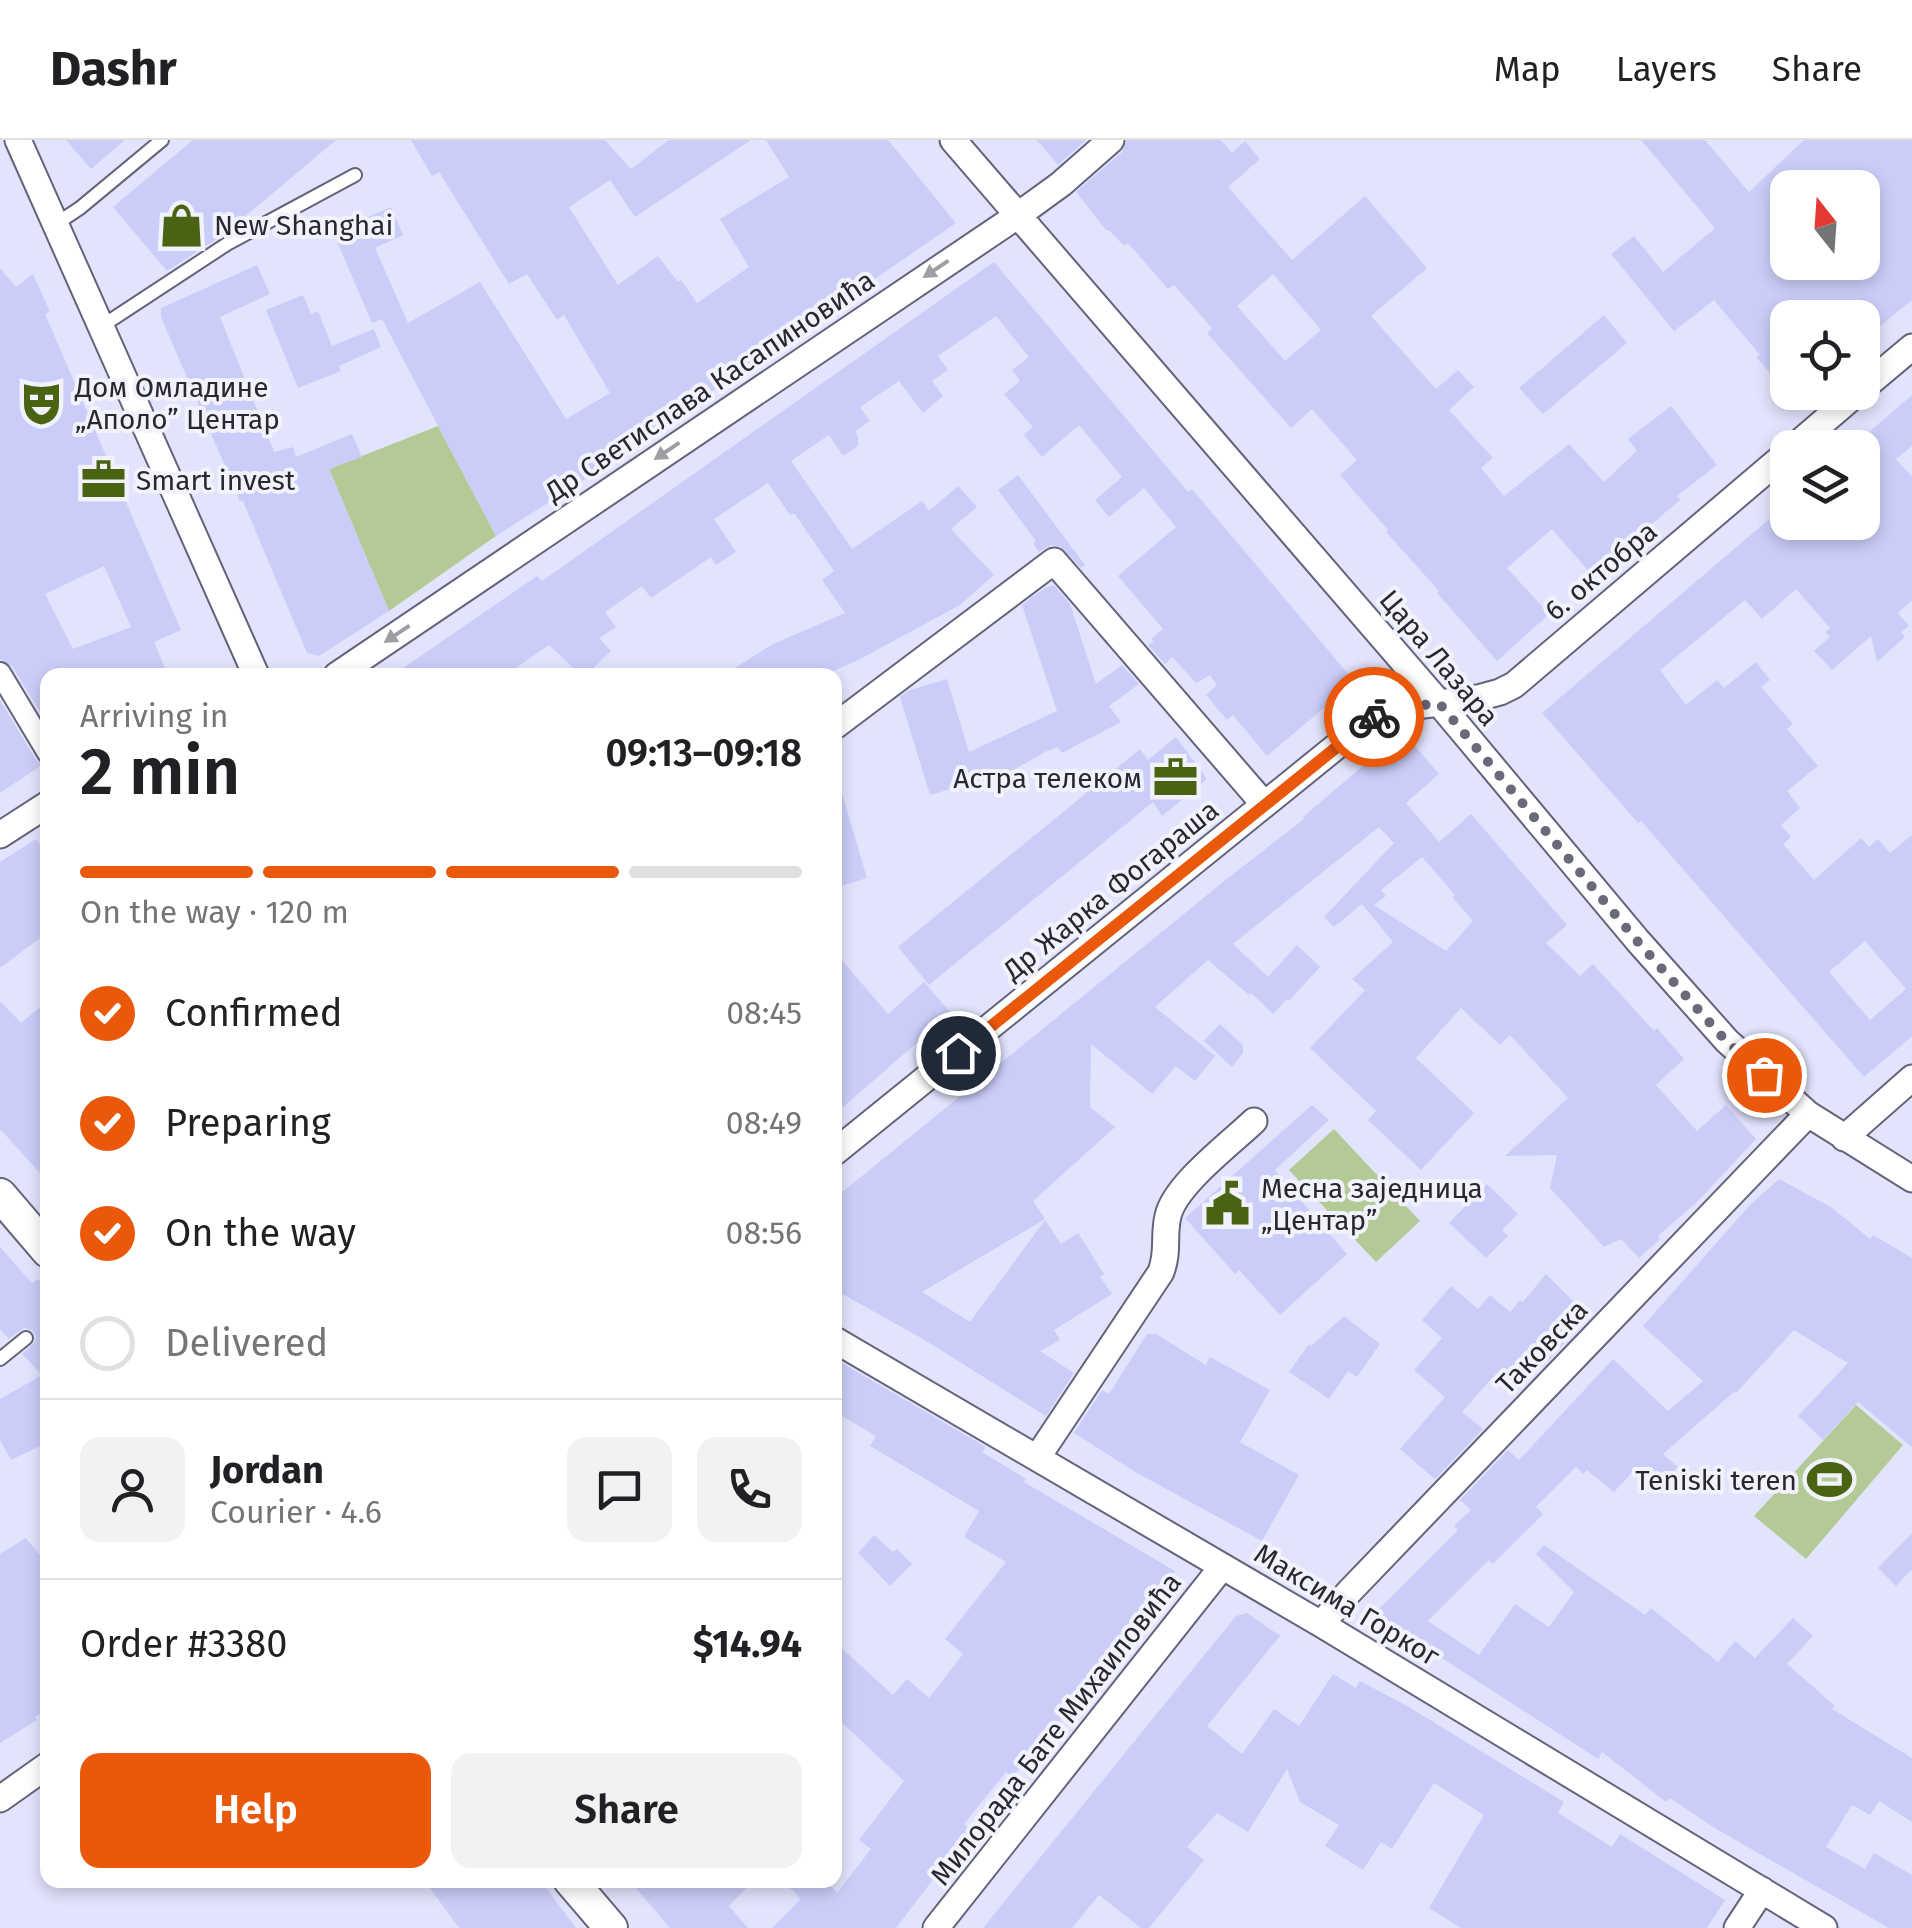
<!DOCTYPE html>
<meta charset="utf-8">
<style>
body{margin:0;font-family:"Fira Sans",sans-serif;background:#f2f2f2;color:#202124;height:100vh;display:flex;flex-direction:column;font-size:38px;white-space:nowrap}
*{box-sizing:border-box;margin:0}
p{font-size:32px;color:#757577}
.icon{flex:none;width:55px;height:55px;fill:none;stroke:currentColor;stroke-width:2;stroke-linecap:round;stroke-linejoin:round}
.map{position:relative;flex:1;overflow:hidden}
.sheet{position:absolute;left:40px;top:528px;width:802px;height:1220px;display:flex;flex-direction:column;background:#fff;border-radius:20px;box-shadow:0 5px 15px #0003}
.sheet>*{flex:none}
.needle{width:65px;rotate:343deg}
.tools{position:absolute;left:1770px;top:30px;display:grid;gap:20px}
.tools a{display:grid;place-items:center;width:110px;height:110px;border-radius:20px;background:#fff;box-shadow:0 5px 15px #0003;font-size:50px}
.pin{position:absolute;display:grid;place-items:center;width:85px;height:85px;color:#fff;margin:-42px;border:5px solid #fff;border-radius:50%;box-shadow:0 2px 10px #0007}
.courier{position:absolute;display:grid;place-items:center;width:100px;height:100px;margin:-50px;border:8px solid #ea580c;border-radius:50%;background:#fff;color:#222;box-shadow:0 2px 12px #0007}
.headline em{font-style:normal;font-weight:600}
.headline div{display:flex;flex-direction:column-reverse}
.headline{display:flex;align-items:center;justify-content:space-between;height:170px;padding:0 40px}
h1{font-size:65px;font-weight:600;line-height:75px}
.bar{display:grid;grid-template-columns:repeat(4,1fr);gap:15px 10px;align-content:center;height:120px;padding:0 40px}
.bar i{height:12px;border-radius:8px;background:#e0e0e0}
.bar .current{background:#ea580c}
.bar p{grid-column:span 4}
.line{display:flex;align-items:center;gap:25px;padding:0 40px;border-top:2px solid #e0e0e0}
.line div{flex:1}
.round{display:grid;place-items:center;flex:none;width:105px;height:105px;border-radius:20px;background:#f2f2f2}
ol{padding:0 40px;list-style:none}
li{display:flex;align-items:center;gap:30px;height:110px}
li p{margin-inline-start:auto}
li .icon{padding:10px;border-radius:50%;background:#ea580c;color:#fff;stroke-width:4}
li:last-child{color:#757577}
li i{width:55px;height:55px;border:5px solid #e0e0e0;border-radius:50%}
.button{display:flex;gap:20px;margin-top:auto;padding:20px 40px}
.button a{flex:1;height:115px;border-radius:20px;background:#ea580c;color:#fff;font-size:40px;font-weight:600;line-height:115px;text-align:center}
.button a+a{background:#f2f2f2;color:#202124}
header{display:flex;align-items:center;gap:60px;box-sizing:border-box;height:140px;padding:0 50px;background:#fff;border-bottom:2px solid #e0e0e0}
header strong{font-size:48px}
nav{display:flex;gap:55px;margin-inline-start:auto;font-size:35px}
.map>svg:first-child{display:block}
.green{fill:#b3c996}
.building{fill:#cacdf8;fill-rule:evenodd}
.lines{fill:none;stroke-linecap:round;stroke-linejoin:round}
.service-casing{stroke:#63647a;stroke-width:16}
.pedestrian-casing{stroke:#63647a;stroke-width:24}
.minor-casing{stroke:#63647a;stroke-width:29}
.tertiary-casing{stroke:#63647a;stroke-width:36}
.service{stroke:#fff;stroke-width:12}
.pedestrian{stroke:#fff;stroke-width:20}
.minor{stroke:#fff;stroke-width:25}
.tertiary{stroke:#fff;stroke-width:32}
.oneway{fill:#9e9ea3}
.done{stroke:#696a79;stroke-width:10;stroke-dasharray:0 18}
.route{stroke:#ea580c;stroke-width:12}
.labels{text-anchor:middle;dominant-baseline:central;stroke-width:8;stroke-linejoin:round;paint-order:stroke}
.poi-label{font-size:28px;fill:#282832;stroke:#f1f2fc;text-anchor:start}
.street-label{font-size:28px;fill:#282832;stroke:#f1f2fc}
</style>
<header>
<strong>Dashr</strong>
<nav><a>Map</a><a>Layers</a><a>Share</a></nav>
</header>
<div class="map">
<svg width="1912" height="1788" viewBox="0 0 1912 1788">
<rect width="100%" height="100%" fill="#e2e4fd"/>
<!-- green -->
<path class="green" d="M438,286L496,396L389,471L329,329Z
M1334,989L1420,1081L1376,1122L1289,1030Z
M1856,1265L1903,1305L1806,1419L1754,1376Z"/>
<!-- building -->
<path class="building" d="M66,0H125L91,29Z
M193,0H336L223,95L167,131L113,67Z
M411,0H605L631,29L669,0H751L635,77L610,40L569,67L618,145L658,116L678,142L681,140L697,163L749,127L720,79L789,37L766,0H888L956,83L579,343L496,396L382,179L372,183L333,92L391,67L403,95L375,108L408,183L480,142L566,279L610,253L564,175L557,180L527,134L509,144L439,32L432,36Z
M1037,0H1086L1058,25Z
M1127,0H1221L1232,13L1245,1L1260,19L1228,47L1292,120L1365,56L1427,128L1371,176L1436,249L1458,230L1474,247L1449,270L1493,318L1481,328L1504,356L1569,304L1604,342L1637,311L1628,299L1671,266L1717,325L1677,356L1680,360L1592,435L1552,389L1507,428L1549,474L1497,521L1437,453L1439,451L1386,392L1388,390L1340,335L1357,320L1312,269L1291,288L1207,193L1212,188L1174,145L1168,149L1128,103L1124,106L1110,91L1106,90L1076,52L1122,12ZM1273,134L1321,190L1285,221L1237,166Z
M1641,0H1705L1749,52L1804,0H1912V160L1862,201V178H1788V254L1756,217L1760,215L1714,160L1674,191L1611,114L1634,96L1663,132L1715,88ZM1788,48H1862V122H1788Z
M994,122L1188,352L1192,349L1355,542L1267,616L1233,575L1227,580L1206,555L1217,545L1210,535L1196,543L1172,517L1165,524L1148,505L1154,502L1151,499L1163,489L1118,436L1176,387L1144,348L1109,377L1095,360L1122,337L1079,285L1042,317L1024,295L1033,287L1004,254L1020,241L1012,230L1029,217L996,176L938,216L948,230L932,241L943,256L923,273L899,241L860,267L870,281L855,291L858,297V306L843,316L829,295L791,321L852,409L922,361L929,371L958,346L977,367L951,389L994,435L960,465L860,519L825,535H724L771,505L845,473L822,440L834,431L794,373L790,375L768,343L714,379L736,412L716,425L711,417L651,458L642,446L605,472L616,487L599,498L611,511L586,535H581L549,505L506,535H393L537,436L542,441Z
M257,125L270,154L220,177L274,312L293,307L296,317L352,294L362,317L329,329L389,471L319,516L307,513L243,361H240L161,177V168Z
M0,128L16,147L33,134L50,172L45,174L181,490L154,502L168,535H48V585L12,526L0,519ZM104,426L131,487L73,509L45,454Z
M303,155L311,174L318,171L332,206L374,189L381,207L339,226L341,231L298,248L266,170Z
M1604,175L1627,203L1543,274L1519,248Z
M1912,255V306L1896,319L1912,337V460L1898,473L1909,486L1901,492L1905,497L1877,522L1871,496L1832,530L1814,511L1830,497L1825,492L1830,488L1796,449L1762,479L1745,460L1660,530L1686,565L1717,540L1724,548L1756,522L1770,540L1761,547L1793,584L1787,589L1818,626L1787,651L1800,668L1781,685L1791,697L1783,704L1814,740L1861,698L1869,707L1878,699L1890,713L1912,695V896L1864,937L1641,681L1638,683L1542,573L1788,363V382H1862V298ZM1865,801L1906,849L1870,880L1829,832Z
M1018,335L1085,425L1081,428L1060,406L1051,405L1039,412L1033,403L1036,401L998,350Z
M1054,445L1070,464L1096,544L1122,525L1139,544L1109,566L1121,582L1062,613L1058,607L1047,611L994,641L991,637L930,655L900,557L910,550L947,539L969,612L1057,571L1022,465L1045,448Z
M0,560L36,620L42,625L0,653Z
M1403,592L1439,634L1406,663L1439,702L1471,674L1567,785L1546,803L1580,836L1593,824L1654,891L1657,888L1684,919L1656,945L1697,991L1726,965L1756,999L1699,1060L1658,1096L1660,1099L1639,1118L1621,1099L1604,1107L1550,1048L1557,1015L1505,1016L1568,958L1510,895L1500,905L1461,868L1416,918L1474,973L1421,1030L1368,980L1376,971L1310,908L1365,850L1352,839L1393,802L1362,764L1334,787L1324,777L1394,703L1379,687L1233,804L1268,837L1297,805L1320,827L1289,861L1287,859L1273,874L1251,853L1249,855L1208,820L1155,867L1215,916L1195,941L1176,926L1152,954L1091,904L1090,967L1115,987L1033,1061L1045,1079L922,1152L970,1182L1045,1080L1061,1104L1078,1093L1104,1134L1100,1137L1112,1154L1054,1190L1060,1200L1040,1211L1074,1233L1046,1276L923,1199L835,1150V1058L1228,738L1304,679L1303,677ZM1422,717L1455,755L1452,757L1473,781L1446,811L1374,765L1386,756L1381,750Z
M1176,597L1207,639L1162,676L1153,662L929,845L898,807L1140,609L1148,620Z
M841,650L867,738L835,748V651Z
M36,699L48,715V792L0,828V722Z
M835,812L888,874L924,842L951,873L835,974Z
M48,860V1042L0,989V861L21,883Z
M1220,884L1243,905V913L1232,927L1204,901Z
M1312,965L1329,980L1275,1030L1347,1114L1280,1175L1239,1130L1235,1134L1185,1078Z
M1779,1039L1831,1067L1870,1099L1873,1095L1912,1118V1307L1858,1262L1823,1300L1798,1276L1848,1223L1794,1190L1736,1253L1735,1251L1663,1314L1678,1327L1658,1349L1636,1328L1614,1352L1587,1330L1583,1334L1576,1327L1536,1367L1543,1374L1493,1424L1489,1420L1428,1481L1479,1515L1515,1464L1549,1487L1574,1452L1536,1414L1544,1405L1645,1475L1651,1468L1718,1522L1735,1501L1755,1518L1793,1478L1813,1496L1787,1524L1835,1566L1832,1569L1912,1618V1682L1879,1661L1870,1675L1852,1665L1826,1707L1865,1729L1874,1713L1912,1735V1788H1889L1713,1687L1670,1658L1666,1662L1602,1612L1598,1619L1411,1498L1406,1503L1375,1473L1458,1390L1454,1386L1471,1370L1460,1360L1508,1310L1519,1320L1613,1219L1668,1271L1703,1241L1643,1186L1749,1066Z
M1487,1044L1518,1074L1502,1090L1508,1096L1486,1118L1449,1083Z
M0,1107L32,1143L38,1139L48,1149V1302L11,1320L0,1300V1259L42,1235L22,1214L35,1202L36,1196L33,1191L24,1188L9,1199L0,1189Z
M1546,1134L1588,1176L1558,1210L1544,1226L1541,1223L1513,1255L1493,1237L1462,1272L1483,1289L1435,1339L1400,1309L1445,1257L1414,1230L1442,1198L1422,1180L1451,1146L1478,1169L1490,1155L1510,1172L1520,1160L1523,1162Z
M1344,1176L1380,1204L1357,1237L1348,1231L1329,1259L1289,1232L1309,1204L1311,1206Z
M1147,1194H1156L1206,1225L1210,1217L1270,1250L1240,1302L1299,1335L1262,1401L1137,1333L1074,1293L1102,1250L1109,1254Z
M835,1219L986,1307L982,1312L1026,1339L1024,1342L1175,1431L1043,1603L1012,1637L1006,1632L964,1684L971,1690L896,1788H772L801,1759L782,1740H825L837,1753L871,1709L859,1700L904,1641L835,1576V1502L893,1555L907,1539L929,1558L963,1514L945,1499L1006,1422L964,1397L979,1371L870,1306L876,1296L835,1272Z
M1912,1393V1429L1896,1446L1878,1428Z
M874,1395L893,1412L897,1409L912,1424L890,1446L858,1413Z
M26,1398L48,1425V1569L35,1577L37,1580L0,1603V1414Z
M1247,1473L1280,1496L1207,1586L1242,1614L1274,1569L1299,1586L1333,1534L1356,1548L1360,1541L1409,1567L1564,1662L1558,1673L1612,1707L1620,1694L1725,1760L1707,1788H1461L1429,1768L1484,1675L1434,1643L1392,1709L1381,1702L1363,1730L1325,1706L1339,1685L1300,1662L1287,1629L1248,1692L1217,1673L1187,1707L1204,1720L1149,1788H1141L1099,1755L1072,1788H983L1236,1476Z
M424,1740H540L576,1788H459Z
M629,1740H754L729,1766L748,1788H670Z"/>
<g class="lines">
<defs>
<path id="service" d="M56,84L80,68L162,0
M102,186L227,104L355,35
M0,1219L26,1198"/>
<path id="pedestrian" d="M0,533L48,613"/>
<path id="minor" d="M18,0L256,535
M953,0L1439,563L1638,801L1727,901L1808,974L1912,1039
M1862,249L1912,207
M1793,308L1858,252
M337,535L1017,76L1061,44L1111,0
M835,586L1054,421L1264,664
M0,695L48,664
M1844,998L1912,938
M835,1012L1364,584L1385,570L1478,558L1500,552L1514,545L1788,312
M835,1200L1321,1484L1824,1788
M1037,1318L1161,1132C1169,1110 1163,1097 1168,1076C1175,1045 1230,1004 1254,981
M1321,1484L1349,1452L1808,974
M0,1659L48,1625
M936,1788L1222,1427
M1737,1788L1762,1750"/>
<path id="tertiary" d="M0,1055L48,1111
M570,1740L611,1788"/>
</defs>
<!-- service casing -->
<use href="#service" class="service-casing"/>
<!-- pedestrian casing -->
<use href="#pedestrian" class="pedestrian-casing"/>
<!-- minor casing -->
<use href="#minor" class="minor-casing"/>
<!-- tertiary casing -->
<use href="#tertiary" class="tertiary-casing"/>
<!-- service -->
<use href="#service" class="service"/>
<!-- pedestrian -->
<use href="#pedestrian" class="pedestrian"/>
<!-- minor -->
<use href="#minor" class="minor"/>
<!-- tertiary -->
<use href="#tertiary" class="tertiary"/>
</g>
<!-- one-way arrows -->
<defs><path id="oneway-solid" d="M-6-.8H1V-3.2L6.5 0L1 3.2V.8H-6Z" transform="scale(2.5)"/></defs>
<g class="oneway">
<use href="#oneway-solid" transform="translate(936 129) rotate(146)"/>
<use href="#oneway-solid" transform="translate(667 311) rotate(146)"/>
<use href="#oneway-solid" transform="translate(397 494) rotate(146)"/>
</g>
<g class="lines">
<!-- done -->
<path class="done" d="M1374,577L1385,570L1439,563L1638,802L1726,901L1764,935"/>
<!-- route -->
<path class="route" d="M958,913L1374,577"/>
</g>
<!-- icons -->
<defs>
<symbol id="shop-bare" viewBox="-9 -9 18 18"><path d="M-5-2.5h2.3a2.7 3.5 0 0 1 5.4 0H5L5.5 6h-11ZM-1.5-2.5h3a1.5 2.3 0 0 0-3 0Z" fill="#496313" stroke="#f1f2fc" stroke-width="2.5" paint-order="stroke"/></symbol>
<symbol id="theatre-bare" viewBox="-9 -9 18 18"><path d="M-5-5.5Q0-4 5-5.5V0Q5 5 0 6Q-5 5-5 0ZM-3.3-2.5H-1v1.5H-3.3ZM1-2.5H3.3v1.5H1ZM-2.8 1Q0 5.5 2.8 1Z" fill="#496313" stroke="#f1f2fc" stroke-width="2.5" paint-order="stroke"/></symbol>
<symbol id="office-bare" viewBox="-9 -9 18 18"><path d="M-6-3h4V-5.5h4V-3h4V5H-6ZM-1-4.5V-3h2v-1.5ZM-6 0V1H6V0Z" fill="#496313" stroke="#f1f2fc" stroke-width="2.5" paint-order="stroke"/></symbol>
<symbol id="civic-bare" viewBox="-9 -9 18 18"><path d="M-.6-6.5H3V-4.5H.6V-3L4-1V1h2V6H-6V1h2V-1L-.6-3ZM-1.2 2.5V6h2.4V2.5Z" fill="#496313" stroke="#f1f2fc" stroke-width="2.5" paint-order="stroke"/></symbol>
<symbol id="stadium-bare" viewBox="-9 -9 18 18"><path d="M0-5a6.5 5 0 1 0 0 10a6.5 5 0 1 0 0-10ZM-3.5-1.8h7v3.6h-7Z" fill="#496313" stroke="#f1f2fc" stroke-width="2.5" paint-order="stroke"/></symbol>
</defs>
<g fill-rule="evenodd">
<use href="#shop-bare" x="150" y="54" width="63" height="63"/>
<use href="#theatre-bare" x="10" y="232" width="63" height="63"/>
<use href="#office-bare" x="72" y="308" width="63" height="63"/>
<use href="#office-bare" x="1144" y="606" width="63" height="63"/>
<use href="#civic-bare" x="1196" y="1032" width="63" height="63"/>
<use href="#stadium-bare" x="1798" y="1308" width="63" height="63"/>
</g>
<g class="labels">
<!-- poi labels -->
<g class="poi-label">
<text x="214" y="85">New Shanghai</text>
<text x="75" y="247">Дом Омладине<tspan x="75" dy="32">„Аполо” Центар</tspan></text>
<text x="136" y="340">Smart invest</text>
<text x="1142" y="638" text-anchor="end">Астра телеком</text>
<text x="1261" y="1048">Месна заједница<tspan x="1261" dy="32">„Центар”</tspan></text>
<text x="1797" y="1340" text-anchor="end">Teniski teren</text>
</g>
<!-- street labels -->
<g class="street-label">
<text transform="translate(710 246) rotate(-34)">Др Светислава Касапиновића</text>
<text transform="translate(1601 431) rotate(-40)">6. октобра</text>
<text transform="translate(1439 518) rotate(50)">Цара Лазара</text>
<text transform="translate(1111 750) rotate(-39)">Др Жарка Фогараша</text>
<text transform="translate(1542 1207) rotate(-46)">Таковска</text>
<text transform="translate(1347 1465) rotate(31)">Максима Горког</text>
<text transform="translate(1056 1589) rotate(-52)">Милорада Бате Михаиловића</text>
</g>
</g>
</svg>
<div class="tools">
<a><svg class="needle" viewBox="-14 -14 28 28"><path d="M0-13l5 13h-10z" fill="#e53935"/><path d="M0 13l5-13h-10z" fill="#757577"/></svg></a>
<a><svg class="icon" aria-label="locate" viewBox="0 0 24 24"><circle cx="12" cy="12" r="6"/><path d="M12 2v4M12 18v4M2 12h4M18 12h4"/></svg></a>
<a><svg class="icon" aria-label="layers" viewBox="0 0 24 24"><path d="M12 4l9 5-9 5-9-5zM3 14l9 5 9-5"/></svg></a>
</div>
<div class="pin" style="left:1764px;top:935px;background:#ea580c"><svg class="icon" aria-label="bag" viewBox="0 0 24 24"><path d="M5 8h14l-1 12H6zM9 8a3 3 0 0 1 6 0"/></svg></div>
<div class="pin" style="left:958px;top:913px;background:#1f2937"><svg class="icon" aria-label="home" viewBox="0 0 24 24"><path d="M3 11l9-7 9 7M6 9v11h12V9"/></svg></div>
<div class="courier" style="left:1374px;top:577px"><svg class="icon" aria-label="bike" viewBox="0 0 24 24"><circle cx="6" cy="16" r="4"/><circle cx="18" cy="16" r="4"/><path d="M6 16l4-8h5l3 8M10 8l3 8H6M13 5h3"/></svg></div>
<section class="sheet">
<div class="headline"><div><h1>2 min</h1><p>Arriving in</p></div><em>09:13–09:18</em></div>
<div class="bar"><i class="current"></i><i class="current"></i><i class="current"></i><i></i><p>On the way · 120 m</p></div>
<ol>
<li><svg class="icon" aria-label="check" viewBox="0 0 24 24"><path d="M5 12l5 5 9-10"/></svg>Confirmed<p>08:45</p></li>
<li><svg class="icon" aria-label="check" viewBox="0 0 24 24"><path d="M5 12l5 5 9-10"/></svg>Preparing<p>08:49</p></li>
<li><svg class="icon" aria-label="check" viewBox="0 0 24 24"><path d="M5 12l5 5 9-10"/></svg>On the way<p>08:56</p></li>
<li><i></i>Delivered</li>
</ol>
<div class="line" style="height:180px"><a class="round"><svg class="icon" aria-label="person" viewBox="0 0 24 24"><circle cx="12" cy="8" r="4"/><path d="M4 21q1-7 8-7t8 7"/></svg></a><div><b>Jordan</b><p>Courier · 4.6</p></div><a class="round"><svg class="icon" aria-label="chat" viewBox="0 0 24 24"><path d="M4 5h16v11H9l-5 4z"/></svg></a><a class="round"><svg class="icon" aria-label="phone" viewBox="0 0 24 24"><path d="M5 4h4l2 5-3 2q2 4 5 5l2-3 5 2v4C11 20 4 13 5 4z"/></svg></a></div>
<div class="line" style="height:130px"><div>Order #3380</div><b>$14.94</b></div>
<div class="button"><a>Help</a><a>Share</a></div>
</section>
</div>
